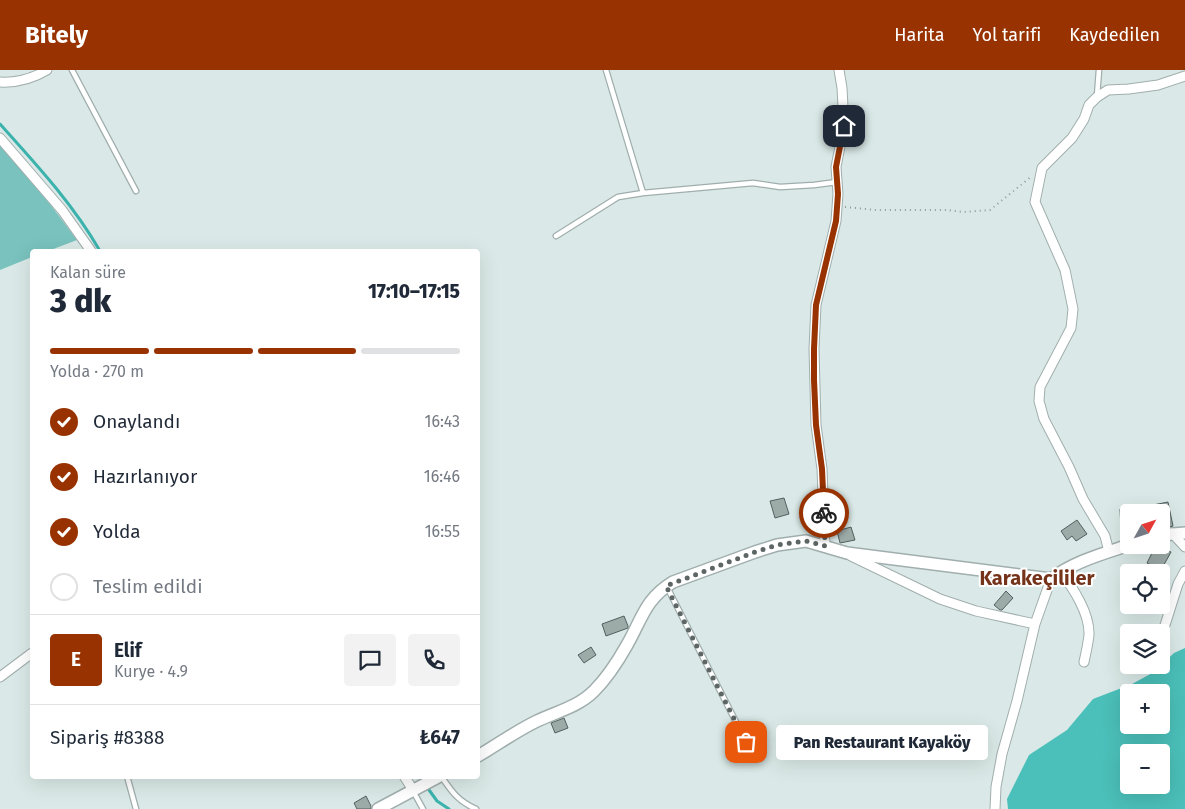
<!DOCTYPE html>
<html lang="tr">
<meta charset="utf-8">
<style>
body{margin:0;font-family:"Fira Sans",sans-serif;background:#f2f2f3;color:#1f2937;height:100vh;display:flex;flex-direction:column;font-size:19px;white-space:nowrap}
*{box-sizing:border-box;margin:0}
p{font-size:16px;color:#747a83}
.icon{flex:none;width:28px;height:28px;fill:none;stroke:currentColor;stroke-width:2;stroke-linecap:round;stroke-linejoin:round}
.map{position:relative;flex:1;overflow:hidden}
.drawer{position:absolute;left:30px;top:179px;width:450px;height:530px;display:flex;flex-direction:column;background:#fff;border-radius:5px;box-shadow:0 5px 20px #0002}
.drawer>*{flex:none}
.needle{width:32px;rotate:50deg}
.buttons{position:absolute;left:1120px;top:434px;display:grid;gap:10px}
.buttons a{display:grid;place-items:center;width:50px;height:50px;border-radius:5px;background:#fff;box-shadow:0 5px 20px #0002;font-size:25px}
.pin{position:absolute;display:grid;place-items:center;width:42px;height:42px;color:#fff;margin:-21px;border-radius:10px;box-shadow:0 2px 8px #0006}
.courier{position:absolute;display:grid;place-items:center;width:50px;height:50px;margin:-25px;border:4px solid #983301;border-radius:50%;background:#fff;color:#222;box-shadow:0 1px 6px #0007}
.bubble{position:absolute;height:35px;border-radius:5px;background:#fff;box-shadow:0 5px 20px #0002;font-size:16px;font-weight:800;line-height:35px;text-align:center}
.head em{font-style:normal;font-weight:800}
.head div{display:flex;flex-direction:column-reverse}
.head{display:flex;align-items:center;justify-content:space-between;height:85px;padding:0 20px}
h1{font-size:32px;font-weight:800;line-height:38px}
.bar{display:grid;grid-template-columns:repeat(4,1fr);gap:8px 5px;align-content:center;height:60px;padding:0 20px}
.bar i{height:6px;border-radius:4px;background:#e0e1e3}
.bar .active{background:#983301}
.bar p{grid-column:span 4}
.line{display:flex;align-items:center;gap:12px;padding:0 20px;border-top:1px solid #e0e1e3}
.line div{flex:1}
.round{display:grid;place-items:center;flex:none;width:52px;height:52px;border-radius:5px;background:#f2f2f3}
ol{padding:0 20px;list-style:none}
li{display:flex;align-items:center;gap:15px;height:55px}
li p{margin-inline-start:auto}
li .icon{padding:5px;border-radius:50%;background:#983301;color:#fff;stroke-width:4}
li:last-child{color:#747a83}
li i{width:28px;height:28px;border:2px solid #e0e1e3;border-radius:50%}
header{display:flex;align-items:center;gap:30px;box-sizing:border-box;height:70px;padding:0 25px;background:#983301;color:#fff}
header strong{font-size:24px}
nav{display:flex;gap:28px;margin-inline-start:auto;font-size:18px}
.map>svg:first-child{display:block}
.green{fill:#79c2bd}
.forest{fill:#4bbfb9;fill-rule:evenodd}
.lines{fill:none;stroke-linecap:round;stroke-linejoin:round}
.stream{stroke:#3bb2ac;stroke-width:3}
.building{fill:#9caaa8;stroke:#53605f}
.lane-casing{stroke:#a0aead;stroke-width:7}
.street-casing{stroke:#a0aead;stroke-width:11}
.secondary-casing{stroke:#a0aead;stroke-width:14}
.path{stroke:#8f9a99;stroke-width:2;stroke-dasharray:1 4;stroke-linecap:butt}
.lane{stroke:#fff;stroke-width:4.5}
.street{stroke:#fff;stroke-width:9}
.secondary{stroke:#fff;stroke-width:11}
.done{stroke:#5d6665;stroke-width:5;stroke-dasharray:0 9}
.route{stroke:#983301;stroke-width:6}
.labels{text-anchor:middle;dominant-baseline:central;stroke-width:4;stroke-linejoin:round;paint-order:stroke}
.quarter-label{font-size:20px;font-weight:bold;fill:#75331a;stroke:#fff}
</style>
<header>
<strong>Bitely</strong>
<nav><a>Harita</a><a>Yol tarifi</a><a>Kaydedilen</a></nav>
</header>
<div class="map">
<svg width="1185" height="739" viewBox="0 0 1185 739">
<rect width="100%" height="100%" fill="#dae9e7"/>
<!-- green -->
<path class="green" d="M0,75L50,134L77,170L48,181H32V187L0,200Z"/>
<!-- forest -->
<path class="forest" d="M1185,578V739H1008L1007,729L1029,685L1067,660L1093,629L1132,614L1154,602L1174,583ZM1129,622H1161V655H1129ZM1129,682H1161V715H1129Z"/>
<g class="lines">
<!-- stream -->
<path class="stream" d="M0,54C36,94 73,134 100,181
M419,706L437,731L449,739"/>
</g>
<!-- building -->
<path class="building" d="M784,428L789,444L775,448L770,431Z
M1168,432L1173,456L1170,457L1164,444L1149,442L1148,436Z
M1129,438V459H1121L1120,439Z
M1077,450L1087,464L1076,471L1072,466L1067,470L1061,461Z
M851,457L855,470L840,473L837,461Z
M1156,475L1171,482L1161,500L1147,493Z
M1006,521L1013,528L1002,540H1000L994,535Z
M624,546L628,556V558L606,566L602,554Z
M591,577L596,585L584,593L578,585Z
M564,648L568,658L555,663L551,653Z
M366,726L371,736V739H357L354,733Z"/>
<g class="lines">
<defs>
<path id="lane" d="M72,0L136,121
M606,0L643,123
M1097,26L1099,0
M556,166L618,127L643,123L753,113L780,117L814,115L837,112
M667,517L755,689
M127,706L136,739
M441,706C452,722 458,731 476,739
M413,721L423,739"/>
<path id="street" d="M0,12C18,13 32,9 47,0
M0,68L62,140L91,181
M1172,463L1185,477
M825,476L822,399L816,355L814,279L816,235L836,151L838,124L836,97L844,56L842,18L839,0
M1109,482L1105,466L1083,429L1069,397L1044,349L1039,331L1040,317L1071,258L1073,239L1065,200L1035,132L1042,98L1072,68L1084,49L1089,35L1097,27L1108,20L1129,19L1158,15L1185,6
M851,486L940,529L976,541L1035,554
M1060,502C1073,517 1090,544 1089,565C1088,574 1086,583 1084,592
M1165,555L1178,514L1185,501
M0,607L32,583
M404,706L413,720
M995,739L996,717L1002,684L1017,631L1035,554L1051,509"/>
<path id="secondary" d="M1161,465L1185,463
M478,686C497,675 516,661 537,651C556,642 578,637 594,621C607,608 618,591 627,575C642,549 645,529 673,512L755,482L777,475L806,471L847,483L1051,509C1073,492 1102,484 1129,475
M378,739L440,706"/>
</defs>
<!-- lane casing -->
<use href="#lane" class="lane-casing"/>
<!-- street casing -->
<use href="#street" class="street-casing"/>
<!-- secondary casing -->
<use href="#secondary" class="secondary-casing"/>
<!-- path -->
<path class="path" d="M845,137L875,140H947L963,142L990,140L1032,106"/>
<!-- lane -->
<use href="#lane" class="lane"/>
<!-- street -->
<use href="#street" class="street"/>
<!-- secondary -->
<use href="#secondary" class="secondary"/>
</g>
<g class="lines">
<!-- done -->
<path class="done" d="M746,672L666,516L755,482L777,475L806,471L825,476L824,443"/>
<!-- route -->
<path class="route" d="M824,443L822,399L816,355L814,310V279L816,235L836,151L838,124L836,97L844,56"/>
</g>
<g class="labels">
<!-- quarter labels -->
<g class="quarter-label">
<text x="1037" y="508">Karakeçililer</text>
</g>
</g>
</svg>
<div class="buttons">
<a><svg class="needle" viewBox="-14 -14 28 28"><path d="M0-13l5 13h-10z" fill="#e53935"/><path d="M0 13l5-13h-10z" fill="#747a83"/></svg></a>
<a><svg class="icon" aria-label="locate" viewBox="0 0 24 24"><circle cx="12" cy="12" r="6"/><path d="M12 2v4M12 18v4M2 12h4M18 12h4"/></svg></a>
<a><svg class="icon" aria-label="layers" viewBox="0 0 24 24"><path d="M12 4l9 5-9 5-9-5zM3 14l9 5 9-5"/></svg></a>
<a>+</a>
<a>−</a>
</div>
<div class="pin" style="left:746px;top:672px;background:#ea580c"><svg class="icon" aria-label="bag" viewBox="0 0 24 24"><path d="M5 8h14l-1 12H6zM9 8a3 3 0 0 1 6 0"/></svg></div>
<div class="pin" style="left:844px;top:56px;background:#1f2937"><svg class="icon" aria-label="home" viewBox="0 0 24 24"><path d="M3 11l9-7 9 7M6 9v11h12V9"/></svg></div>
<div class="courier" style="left:824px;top:443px"><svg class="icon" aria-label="bike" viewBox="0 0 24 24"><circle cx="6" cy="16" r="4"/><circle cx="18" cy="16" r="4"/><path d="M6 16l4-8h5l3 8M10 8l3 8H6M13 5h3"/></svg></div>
<div class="bubble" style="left:776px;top:655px;width:212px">Pan Restaurant Kayaköy</div>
<section class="drawer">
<div class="head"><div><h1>3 dk</h1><p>Kalan süre</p></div><em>17:10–17:15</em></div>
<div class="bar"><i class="active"></i><i class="active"></i><i class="active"></i><i></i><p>Yolda · 270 m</p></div>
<ol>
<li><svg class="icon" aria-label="check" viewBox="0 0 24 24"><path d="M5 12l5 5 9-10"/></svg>Onaylandı<p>16:43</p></li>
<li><svg class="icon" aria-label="check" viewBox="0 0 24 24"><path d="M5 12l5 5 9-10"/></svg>Hazırlanıyor<p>16:46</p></li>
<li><svg class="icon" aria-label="check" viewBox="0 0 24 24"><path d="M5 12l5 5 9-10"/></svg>Yolda<p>16:55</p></li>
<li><i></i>Teslim edildi</li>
</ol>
<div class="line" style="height:90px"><b class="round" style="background:#983301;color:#fff">E</b><div><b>Elif</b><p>Kurye · 4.9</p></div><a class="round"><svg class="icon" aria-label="chat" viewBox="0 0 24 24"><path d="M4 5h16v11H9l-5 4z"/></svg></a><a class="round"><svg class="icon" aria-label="phone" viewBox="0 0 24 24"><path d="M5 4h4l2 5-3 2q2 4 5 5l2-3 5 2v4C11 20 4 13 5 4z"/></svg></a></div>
<div class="line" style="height:65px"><div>Sipariş #8388</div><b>₺647</b></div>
</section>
</div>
